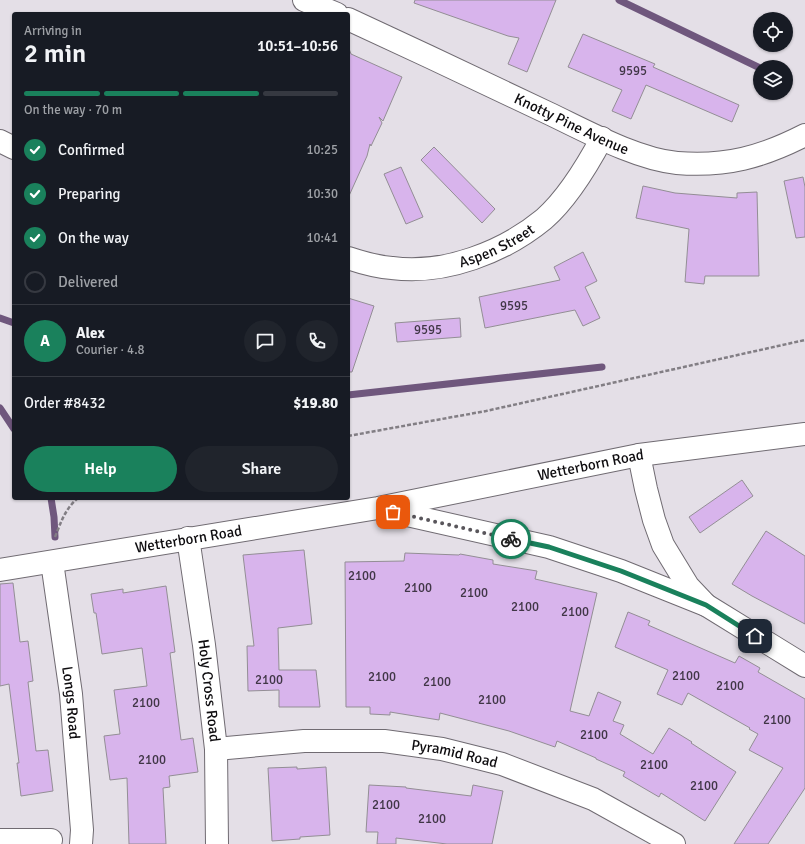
<!DOCTYPE html>
<meta charset="utf-8">
<style>
body{margin:0;font-family:Signika,sans-serif;background:#20242c;color:#f1f3f6;height:100vh;display:flex;flex-direction:column;font-size:15px;white-space:nowrap}
*{box-sizing:border-box;margin:0}
p{font-size:13px;color:#9ea1a6}
.icon{flex:none;width:22px;height:22px;fill:none;stroke:currentColor;stroke-width:2;stroke-linecap:round;stroke-linejoin:round}
.map{position:relative;flex:1;overflow:hidden}
.panel{position:absolute;left:12px;top:12px;width:338px;height:488px;display:flex;flex-direction:column;background:#171b24;border-radius:4px;box-shadow:0 1px 3px #0004}
.panel>*{flex:none}
.fabs{position:absolute;left:753px;top:12px;display:grid;gap:8px}
.fabs a{display:grid;place-items:center;width:40px;height:40px;border-radius:50%;background:#171b24;box-shadow:0 1px 3px #0004;font-size:20px}
.pin{position:absolute;display:grid;place-items:center;width:34px;height:34px;color:#fff;margin:-17px;border-radius:8px;box-shadow:0 2px 6px #0006}
.courier{position:absolute;display:grid;place-items:center;width:40px;height:40px;margin:-20px;border:3px solid #1a815c;border-radius:50%;background:#fff;color:#222;box-shadow:0 1px 5px #0007}
.summary em{font-style:normal;font-weight:600}
.summary div{display:flex;flex-direction:column-reverse}
.summary{display:flex;align-items:center;justify-content:space-between;height:68px;padding:0 12px}
h1{font-size:26px;font-weight:600;line-height:30px}
.bar{display:grid;grid-template-columns:repeat(4,1fr);gap:6px 4px;align-content:center;height:48px;padding:0 12px}
.bar i{height:5px;border-radius:3px;background:#363941}
.bar .on{background:#1a815c}
.bar p{grid-column:span 4}
.line{display:flex;align-items:center;gap:10px;padding:0 12px;border-top:1px solid #363941}
.line div{flex:1}
.round{display:grid;place-items:center;flex:none;width:42px;height:42px;border-radius:21px;background:#20242c}
ol{padding:0 12px;list-style:none}
li{display:flex;align-items:center;gap:12px;height:44px}
li p{margin-inline-start:auto}
li .icon{padding:4px;border-radius:50%;background:#1a815c;color:#fff;stroke-width:4}
li:last-child{color:#9ea1a6}
li i{width:22px;height:22px;border:2px solid #363941;border-radius:50%}
.primary-button{display:flex;gap:8px;margin-top:auto;padding:8px 12px}
.primary-button a{flex:1;height:46px;border-radius:24px;background:#1a815c;color:#fff;font-size:16px;font-weight:600;line-height:46px;text-align:center}
.primary-button a+a{background:#20242c;color:#f1f3f6}
.map>svg:first-child{display:block}
.lines{fill:none;stroke-linecap:round;stroke-linejoin:round}
.stream{stroke:#6f577d;stroke-width:7}
.building{fill:#d8b4ec;stroke:#938e95}
.minor-casing{stroke:#706b72;stroke-width:24}
.path{stroke:#827e84;stroke-width:2.5;stroke-dasharray:4 2;stroke-linecap:butt}
.minor{stroke:#fff;stroke-width:22}
.done{stroke:#59565b;stroke-width:4;stroke-dasharray:0 7.2}
.route{stroke:#1a815c;stroke-width:5}
.labels{text-anchor:middle;dominant-baseline:central;stroke-width:3;stroke-linejoin:round;paint-order:stroke}
.number-label{font-size:13px;fill:#403646}
.street-label{font-size:15px;fill:#0e0c0f;stroke:#fff}
</style>
<div class="map">
<svg width="805" height="844" viewBox="0 0 805 844">
<rect width="100%" height="100%" fill="#e4dfe7"/>
<g class="lines">
<!-- stream -->
<path class="stream" d="M619,0L760,68
M0,318L14,323
M348,395L602,367
M0,408L14,429
M51,498L54,517L55,537"/>
</g>
<!-- building -->
<path class="building" d="M415,0H556L527,72L508,64L519,38L508,36L414,3Z
M583,34L655,64L653,67L739,105L732,122L646,85L631,119L612,111L622,90L568,67Z
M348,46L351,54L402,77L383,121L379,117L382,123L371,146L370,144L367,156L348,198Z
M434,147L495,209L482,223L421,160Z
M401,167L423,217L406,224L384,174Z
M803,177L805,187V237L796,238L784,181Z
M643,186L675,193L737,198V193L757,192L759,276H705L704,284L685,282L689,229L636,218Z
M583,252L597,281L585,287L600,318L583,326L575,310L485,328L479,297L560,280L554,267Z
M348,298L374,306L352,372H348Z
M460,318L461,337L397,342L395,323Z
M742,480L753,496L700,533L689,517Z
M766,531L805,556V624L752,596L732,584Z
M304,550L312,624L278,628L279,670H316L320,707H279V690L248,691L247,646H254L243,555Z
M405,553L459,555L460,554L493,560V564L537,571L535,579L597,593L570,711L589,716L598,692L621,702L613,721L624,725L620,734L653,754L669,728L692,742L691,743L736,772L705,821L661,793L659,797L623,776L625,772L596,759V758L557,741L555,747L509,731L440,713L439,720L390,712V715L370,714V707H346L345,562L404,561Z
M13,583L20,642L28,641L33,681L28,682L36,751L48,750L53,791L21,796L17,763H19L9,684L0,686V584Z
M166,586L175,652L170,653L181,740L193,738L198,772L169,776L170,787L163,788L166,844H129L127,778L110,780L104,736L120,734L114,690L147,686L142,648L102,654L96,613H94L91,594L123,589V593Z
M628,612L650,621L648,625L735,663L739,656L760,668L758,672L805,699V788L768,844H734L783,768L749,750L758,734L749,729L750,728L688,693L682,705L657,694L668,670L615,647Z
M297,767V769L326,767L330,835L300,837V839L272,841L268,768Z
M369,785L406,787V788L471,796L473,785L503,791L492,844H447L396,838V844H377L378,832H366Z"/>
<g class="lines">
<defs>
<g id="minor">
<path d="M304,0L337,14"/>
<path id="s1" d="M348,19C415,50 481,81 548,113C586,131 636,159 677,163C726,167 762,157 805,135"/>
<path d="M0,141L14,148"/>
<path id="s2" d="M348,258C363,263 377,267 392,268C445,275 504,252 544,219C568,198 587,166 602,138"/>
<path d="M639,455L646,489L654,520L663,545L688,586L706,605L805,666"/>
<path d="M385,510L549,547L621,571L706,605"/>
<path id="s3" d="M188,538L204,645L216,749L217,844"/>
<path id="s4" d="M52,562L71,694L82,830L81,844"/>
<path id="s5" d="M0,570L378,508L639,455L805,434"/>
<path id="s6" d="M216,749L304,741H384L442,749L502,764L593,799L674,844"/>
<path d="M0,840H51"/>
</g>
</defs>
<!-- minor casing -->
<use href="#minor" class="minor-casing"/>
<!-- path -->
<path class="path" d="M348,436L486,411L805,340
M55,537C61,522 65,509 78,498"/>
<!-- minor -->
<use href="#minor" class="minor"/>
</g>
<g class="lines">
<!-- done -->
<path class="done" d="M393,512L511,539"/>
<!-- route -->
<path class="route" d="M511,539L549,547L621,571L706,605L755,636"/>
</g>
<g class="labels">
<!-- number labels -->
<g class="number-label">
<text x="633" y="71">9595</text>
<text x="514" y="306">9595</text>
<text x="428" y="330">9595</text>
<text x="362" y="576">2100</text>
<text x="418" y="588">2100</text>
<text x="474" y="593">2100</text>
<text x="525" y="607">2100</text>
<text x="575" y="612">2100</text>
<text x="686" y="676">2100</text>
<text x="382" y="677">2100</text>
<text x="269" y="680">2100</text>
<text x="437" y="682">2100</text>
<text x="730" y="686">2100</text>
<text x="492" y="700">2100</text>
<text x="146" y="703">2100</text>
<text x="777" y="720">2100</text>
<text x="594" y="735">2100</text>
<text x="152" y="760">2100</text>
<text x="654" y="765">2100</text>
<text x="704" y="786">2100</text>
<text x="386" y="805">2100</text>
<text x="432" y="819">2100</text>
</g>
<!-- street labels -->
<g class="street-label">
<text stroke="none"><textPath href="#s1" startOffset="247">Knotty Pine Avenue</textPath></text>
<text stroke="none"><textPath href="#s2" startOffset="154">Aspen Street</textPath></text>
<text stroke="none"><textPath href="#s5" startOffset="600">Wetterborn Road</textPath></text>
<text stroke="none"><textPath href="#s5" startOffset="191">Wetterborn Road</textPath></text>
<text stroke="none"><textPath href="#s3" startOffset="154">Holy Cross Road</textPath></text>
<text stroke="none"><textPath href="#s4" startOffset="142">Longs Road</textPath></text>
<text stroke="none"><textPath href="#s6" startOffset="240">Pyramid Road</textPath></text>
</g>
</g>
</svg>
<div class="fabs">
<a><svg class="icon" aria-label="locate" viewBox="0 0 24 24"><circle cx="12" cy="12" r="6"/><path d="M12 2v4M12 18v4M2 12h4M18 12h4"/></svg></a>
<a><svg class="icon" aria-label="layers" viewBox="0 0 24 24"><path d="M12 4l9 5-9 5-9-5zM3 14l9 5 9-5"/></svg></a>
</div>
<div class="pin" style="left:393px;top:512px;background:#ea580c"><svg class="icon" aria-label="bag" viewBox="0 0 24 24"><path d="M5 8h14l-1 12H6zM9 8a3 3 0 0 1 6 0"/></svg></div>
<div class="pin" style="left:755px;top:636px;background:#1f2937"><svg class="icon" aria-label="home" viewBox="0 0 24 24"><path d="M3 11l9-7 9 7M6 9v11h12V9"/></svg></div>
<div class="courier" style="left:511px;top:539px"><svg class="icon" aria-label="bike" viewBox="0 0 24 24"><circle cx="6" cy="16" r="4"/><circle cx="18" cy="16" r="4"/><path d="M6 16l4-8h5l3 8M10 8l3 8H6M13 5h3"/></svg></div>
<section class="panel">
<div class="summary"><div><h1>2 min</h1><p>Arriving in</p></div><em>10:51–10:56</em></div>
<div class="bar"><i class="on"></i><i class="on"></i><i class="on"></i><i></i><p>On the way · 70 m</p></div>
<ol>
<li><svg class="icon" aria-label="check" viewBox="0 0 24 24"><path d="M5 12l5 5 9-10"/></svg>Confirmed<p>10:25</p></li>
<li><svg class="icon" aria-label="check" viewBox="0 0 24 24"><path d="M5 12l5 5 9-10"/></svg>Preparing<p>10:30</p></li>
<li><svg class="icon" aria-label="check" viewBox="0 0 24 24"><path d="M5 12l5 5 9-10"/></svg>On the way<p>10:41</p></li>
<li><i></i>Delivered</li>
</ol>
<div class="line" style="height:72px"><b class="round" style="background:#1a815c;color:#fff">A</b><div><b>Alex</b><p>Courier · 4.8</p></div><a class="round"><svg class="icon" aria-label="chat" viewBox="0 0 24 24"><path d="M4 5h16v11H9l-5 4z"/></svg></a><a class="round"><svg class="icon" aria-label="phone" viewBox="0 0 24 24"><path d="M5 4h4l2 5-3 2q2 4 5 5l2-3 5 2v4C11 20 4 13 5 4z"/></svg></a></div>
<div class="line" style="height:52px"><div>Order #8432</div><b>$19.80</b></div>
<div class="primary-button"><a>Help</a><a>Share</a></div>
</section>
</div>
